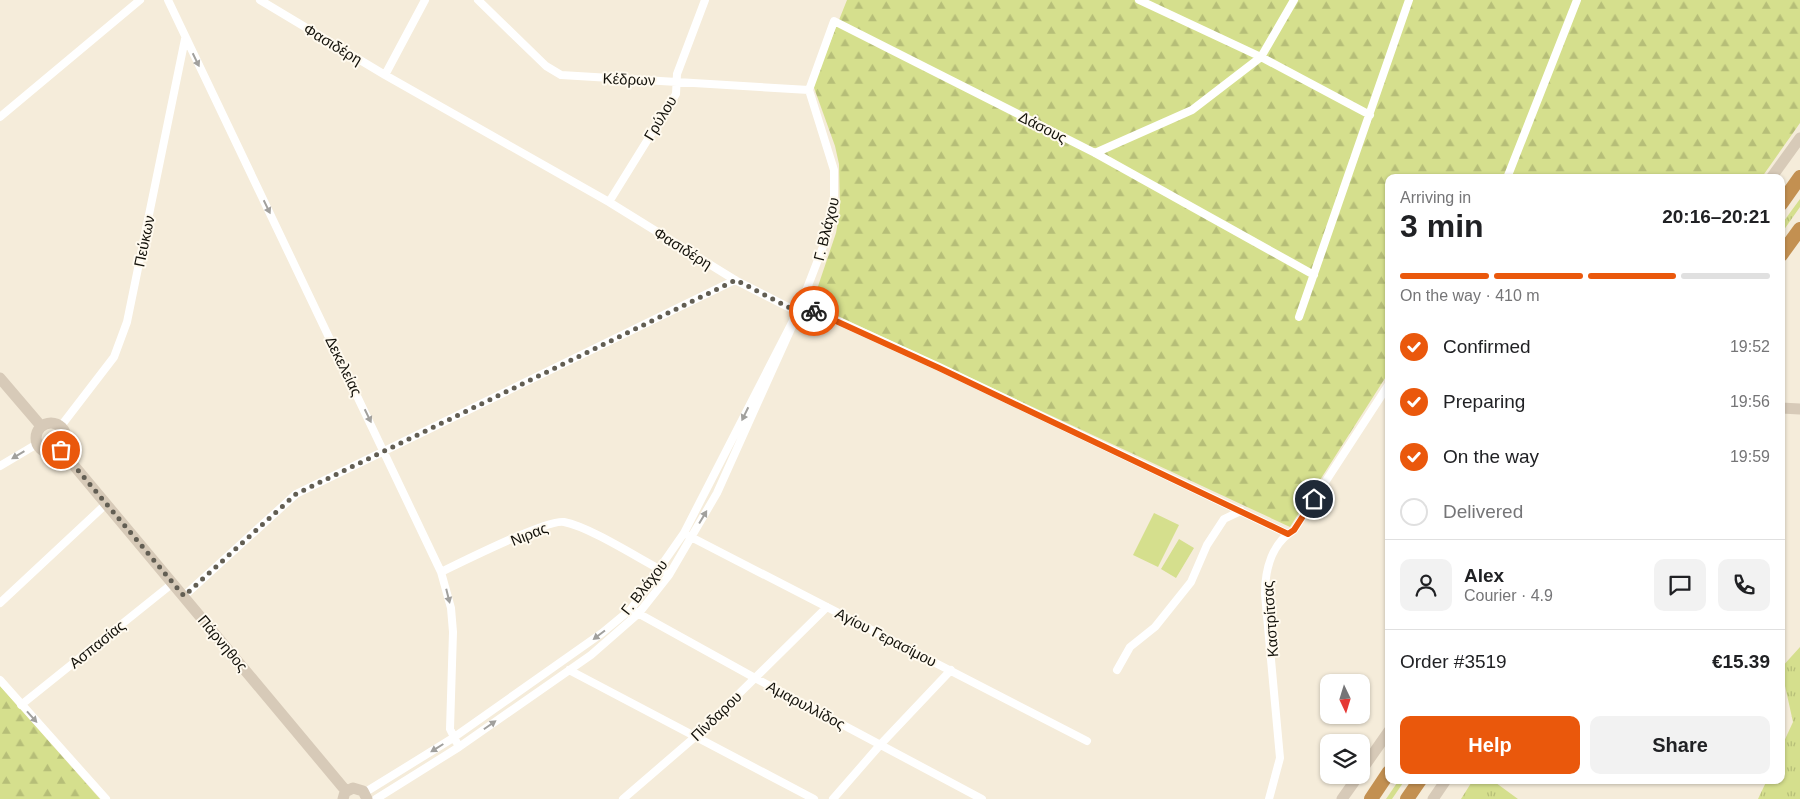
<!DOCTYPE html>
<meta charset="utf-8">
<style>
body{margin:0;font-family:Helvetica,sans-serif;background:#f2f2f2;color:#202124;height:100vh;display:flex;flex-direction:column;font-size:19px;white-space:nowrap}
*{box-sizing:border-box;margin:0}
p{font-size:16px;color:#757577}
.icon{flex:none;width:28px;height:28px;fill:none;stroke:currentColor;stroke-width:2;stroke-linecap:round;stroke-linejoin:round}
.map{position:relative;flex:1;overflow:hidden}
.panel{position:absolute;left:1385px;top:174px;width:400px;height:610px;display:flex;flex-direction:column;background:#fff;border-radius:10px;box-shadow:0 1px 4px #0004}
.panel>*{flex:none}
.needle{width:32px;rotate:176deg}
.controls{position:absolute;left:1320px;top:674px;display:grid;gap:10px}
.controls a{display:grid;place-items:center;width:50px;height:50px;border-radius:10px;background:#fff;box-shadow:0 1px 4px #0004;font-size:25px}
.pin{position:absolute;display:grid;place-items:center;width:42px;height:42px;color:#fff;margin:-21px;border:2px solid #fff;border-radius:50%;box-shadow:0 1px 5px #0007}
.courier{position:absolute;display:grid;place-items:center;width:50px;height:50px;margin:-25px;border:4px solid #ea580c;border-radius:50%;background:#fff;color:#222;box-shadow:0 1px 6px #0007}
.summary em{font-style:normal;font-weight:600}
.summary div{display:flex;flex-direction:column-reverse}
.summary{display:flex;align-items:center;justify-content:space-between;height:85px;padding:0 15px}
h1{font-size:32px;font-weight:600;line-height:38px}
.bar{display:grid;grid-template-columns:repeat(4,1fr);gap:8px 5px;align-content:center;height:60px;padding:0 15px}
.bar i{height:6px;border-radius:4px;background:#e0e0e0}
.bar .active{background:#ea580c}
.bar p{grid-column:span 4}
.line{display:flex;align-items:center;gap:12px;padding:0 15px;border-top:1px solid #e0e0e0}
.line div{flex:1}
.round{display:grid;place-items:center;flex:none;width:52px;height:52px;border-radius:10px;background:#f2f2f2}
ol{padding:0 15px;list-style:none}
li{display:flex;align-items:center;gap:15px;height:55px}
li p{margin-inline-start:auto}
li .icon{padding:5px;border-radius:50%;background:#ea580c;color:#fff;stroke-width:4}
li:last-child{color:#757577}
li i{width:28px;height:28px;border:2px solid #e0e0e0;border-radius:50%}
.action{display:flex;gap:10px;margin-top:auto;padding:10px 15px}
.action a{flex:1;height:58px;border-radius:10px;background:#ea580c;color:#fff;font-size:20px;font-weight:600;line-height:58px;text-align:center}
.action a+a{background:#f2f2f2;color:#202124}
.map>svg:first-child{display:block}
.grass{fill:url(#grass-tufts)}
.forest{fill:url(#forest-firs)}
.pitch{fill:#d5df8d}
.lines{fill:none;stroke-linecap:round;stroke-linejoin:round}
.street{stroke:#fff;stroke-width:8}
.secondary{stroke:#d7cab8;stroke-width:11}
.highway{stroke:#c39051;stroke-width:14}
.oneway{fill:#a1a09d}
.done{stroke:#625e53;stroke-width:5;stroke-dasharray:0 9}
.route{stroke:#ea580c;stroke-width:6}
.labels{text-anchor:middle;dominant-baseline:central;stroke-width:4;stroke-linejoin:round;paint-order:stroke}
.street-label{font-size:15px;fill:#13110a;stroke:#fffaef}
</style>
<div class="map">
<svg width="1800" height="799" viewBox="0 0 1800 799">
<defs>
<pattern id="grass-tufts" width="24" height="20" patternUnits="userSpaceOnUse" patternTransform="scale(1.25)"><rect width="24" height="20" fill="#d5df8d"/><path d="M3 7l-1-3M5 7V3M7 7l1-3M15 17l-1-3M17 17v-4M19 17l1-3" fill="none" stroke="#b6be78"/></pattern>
<pattern id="forest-firs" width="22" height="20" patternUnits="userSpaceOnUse" patternTransform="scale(1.25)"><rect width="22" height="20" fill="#d5df8d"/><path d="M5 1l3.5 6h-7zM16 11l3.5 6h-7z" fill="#b6be78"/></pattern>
</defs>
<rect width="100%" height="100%" fill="#f5ecda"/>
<!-- grass -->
<path class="grass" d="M1800,199V207L1781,234V225Z
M1800,647V799H1758L1767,780H1781V748L1793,722L1781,668Z
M1399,780H1405L1392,799H1386Z
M1473,780H1492L1518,799H1461Z"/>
<!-- forest -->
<path class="forest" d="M847,0H1800V123L1762,177L1389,178V372L1290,527L812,304L836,233L840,209L839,164L835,146L813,85Z
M0,686L100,799H0Z"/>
<!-- pitch -->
<path class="pitch" d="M1154,513L1179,525L1158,567L1133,555Z
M1179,539L1194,548L1176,578L1161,569Z"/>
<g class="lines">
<!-- street -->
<path class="street" d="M168,0L441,572L451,608L453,632L450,729L459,747
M260,0L385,75L609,202L735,280L790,308L814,310L939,367L1288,534
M478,0L546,66L561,75L809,90
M1139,0L1261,57L1370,115
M385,75L425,0
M809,90L834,21L1095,153L1314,275
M0,117L140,0
M1095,153L1192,110L1261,57L1294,0
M1507,178L1577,0
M609,202L676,94L677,74L705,0
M1299,317L1409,0
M61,426L114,357L127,322L185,39
M0,466L37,444
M689,536L1087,741
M441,572C462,562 547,519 564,522C590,527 638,558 663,571
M184,596L296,494L735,280
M0,603L105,505
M634,611L755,678L982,799
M569,670L814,799
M1117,670L1130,647L1155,627L1191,582L1207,545L1224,519L1241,511
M0,680L106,799
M21,705L173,583
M364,793L453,738L602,633L631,609L684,533L799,309L826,239L834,202V170L809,90
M376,799L459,747L591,655L639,613L669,575L717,493L794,322
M623,799L695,737L827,607
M833,799L880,745L951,670
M1269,799L1280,758L1265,594C1265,569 1272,543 1294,530L1389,384"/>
<!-- secondary -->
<path class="secondary" d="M1771,178L1800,138
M0,378L41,426
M1781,408L1800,409
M36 438a15 15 0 1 1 30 0a15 15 0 1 1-30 0Z
M61,450L346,791
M1361,771L1389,731
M343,799L345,792L353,788L363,791L367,799
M1342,799L1359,775
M1433,799L1446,780"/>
<!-- highway -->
<path class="highway" d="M1781,204L1800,177
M1781,255L1800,229
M1371,799L1389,772
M1407,799L1420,780"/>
</g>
<!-- one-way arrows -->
<defs><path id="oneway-solid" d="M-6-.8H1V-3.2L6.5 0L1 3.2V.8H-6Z" transform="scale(1.25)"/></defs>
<g class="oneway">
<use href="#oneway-solid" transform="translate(196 60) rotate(64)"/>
<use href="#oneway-solid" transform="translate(267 207) rotate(64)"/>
<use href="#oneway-solid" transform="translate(745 414) rotate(116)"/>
<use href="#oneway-solid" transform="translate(368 416) rotate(64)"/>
<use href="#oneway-solid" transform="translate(18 455) rotate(149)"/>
<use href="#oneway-solid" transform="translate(703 517) rotate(-59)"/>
<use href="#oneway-solid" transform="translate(448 596) rotate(76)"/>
<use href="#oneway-solid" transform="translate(599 635) rotate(143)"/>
<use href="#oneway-solid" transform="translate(32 717) rotate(48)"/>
<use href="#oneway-solid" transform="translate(490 725) rotate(-35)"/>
<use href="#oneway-solid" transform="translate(437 748) rotate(148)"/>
</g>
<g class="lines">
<!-- done -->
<path class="done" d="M61,450L184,596L296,494L736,280L790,308L814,311"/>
<!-- route -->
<path class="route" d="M814,311L939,368L1288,534L1294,530L1314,499"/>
</g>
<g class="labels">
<!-- street labels -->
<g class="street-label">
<text transform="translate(333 44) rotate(31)">Φασιδέρη</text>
<text transform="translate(629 79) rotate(2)">Κέδρων</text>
<text transform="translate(660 118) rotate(-59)">Γρύλου</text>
<text transform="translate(1043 127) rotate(27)">Δάσους</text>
<text transform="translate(826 229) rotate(-76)">Γ. Βλάχου</text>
<text transform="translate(144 241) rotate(-78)">Πεύκων</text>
<text transform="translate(683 248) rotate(32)">Φασιδέρη</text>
<text transform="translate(344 366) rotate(64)">Δεκελείας</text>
<text transform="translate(529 534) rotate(-22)">Νιρας</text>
<text transform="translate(644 587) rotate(-52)">Γ. Βλάχου</text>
<text transform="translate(1270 619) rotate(-94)">Καστρίτσας</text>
<text transform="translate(886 637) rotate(27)">Αγίου Γερασίμου</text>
<text transform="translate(223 643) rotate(50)">Πάρνηθος</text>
<text transform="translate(97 644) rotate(-39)">Ασπασίας</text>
<text transform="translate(806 705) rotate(28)">Αμαρυλλίδος</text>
<text transform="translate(716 716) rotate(-44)">Πίνδαρου</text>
</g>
</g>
</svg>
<div class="controls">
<a><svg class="needle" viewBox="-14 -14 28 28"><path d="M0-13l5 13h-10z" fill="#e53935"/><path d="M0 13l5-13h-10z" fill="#757577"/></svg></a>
<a><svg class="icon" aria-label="layers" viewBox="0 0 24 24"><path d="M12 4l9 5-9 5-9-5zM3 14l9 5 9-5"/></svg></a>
</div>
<div class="pin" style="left:61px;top:450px;background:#ea580c"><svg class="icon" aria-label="bag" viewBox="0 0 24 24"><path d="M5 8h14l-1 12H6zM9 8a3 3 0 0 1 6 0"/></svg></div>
<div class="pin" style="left:1314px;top:499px;background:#1f2937"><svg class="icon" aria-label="home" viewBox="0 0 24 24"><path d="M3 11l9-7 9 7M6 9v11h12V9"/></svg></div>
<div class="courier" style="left:814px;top:311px"><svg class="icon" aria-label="bike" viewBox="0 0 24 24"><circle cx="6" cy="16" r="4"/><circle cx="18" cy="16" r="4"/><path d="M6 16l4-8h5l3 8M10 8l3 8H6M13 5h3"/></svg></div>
<section class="panel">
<div class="summary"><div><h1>3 min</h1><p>Arriving in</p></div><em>20:16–20:21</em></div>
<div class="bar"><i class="active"></i><i class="active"></i><i class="active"></i><i></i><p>On the way · 410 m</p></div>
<ol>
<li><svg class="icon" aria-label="check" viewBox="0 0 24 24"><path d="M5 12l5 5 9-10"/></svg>Confirmed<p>19:52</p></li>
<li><svg class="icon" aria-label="check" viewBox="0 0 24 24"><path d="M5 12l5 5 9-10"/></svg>Preparing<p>19:56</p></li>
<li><svg class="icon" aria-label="check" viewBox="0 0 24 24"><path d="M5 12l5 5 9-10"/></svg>On the way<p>19:59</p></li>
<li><i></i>Delivered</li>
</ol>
<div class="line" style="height:90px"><a class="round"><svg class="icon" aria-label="person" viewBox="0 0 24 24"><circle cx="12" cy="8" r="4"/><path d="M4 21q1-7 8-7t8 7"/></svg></a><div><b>Alex</b><p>Courier · 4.9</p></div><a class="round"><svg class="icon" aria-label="chat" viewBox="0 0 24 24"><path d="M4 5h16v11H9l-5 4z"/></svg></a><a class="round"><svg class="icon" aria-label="phone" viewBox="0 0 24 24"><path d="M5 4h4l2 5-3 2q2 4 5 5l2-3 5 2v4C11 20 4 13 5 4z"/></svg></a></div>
<div class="line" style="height:65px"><div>Order #3519</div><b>€15.39</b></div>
<div class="action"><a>Help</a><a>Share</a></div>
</section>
</div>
